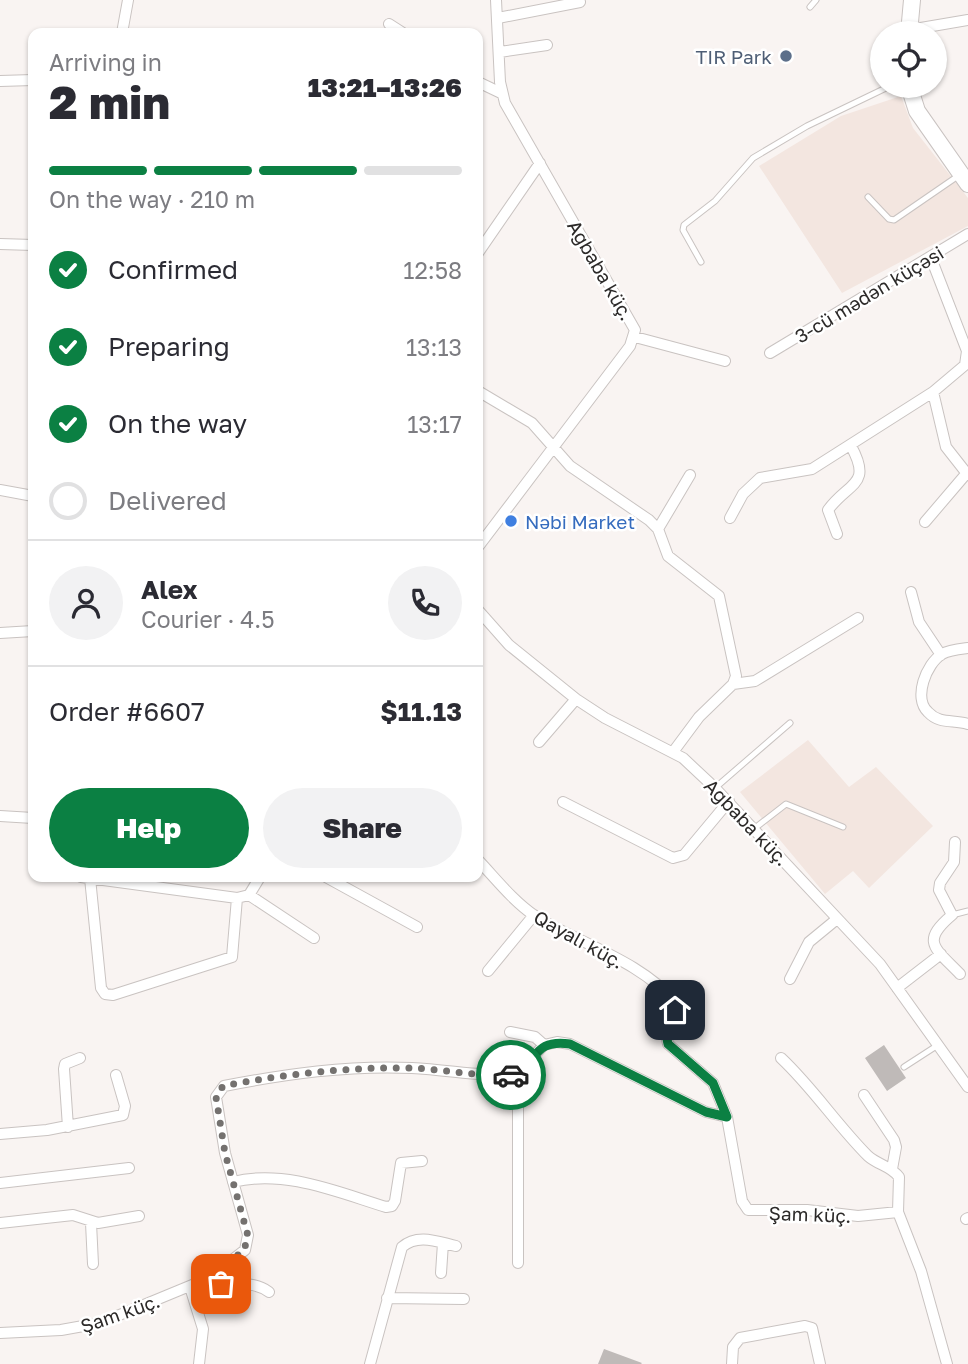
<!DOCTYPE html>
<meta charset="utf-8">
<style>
body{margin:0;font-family:"Golos Text",sans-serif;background:#f2f2f3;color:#2b2b33;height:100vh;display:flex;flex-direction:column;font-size:26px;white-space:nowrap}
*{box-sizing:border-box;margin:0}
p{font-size:23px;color:#7c7c81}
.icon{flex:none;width:38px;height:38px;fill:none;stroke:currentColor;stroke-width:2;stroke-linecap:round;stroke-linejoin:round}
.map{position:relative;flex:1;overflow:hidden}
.sheet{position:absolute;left:28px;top:28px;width:455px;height:854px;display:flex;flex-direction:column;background:#fff;border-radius:14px;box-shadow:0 2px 5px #0004}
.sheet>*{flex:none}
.buttons{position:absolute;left:870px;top:21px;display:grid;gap:14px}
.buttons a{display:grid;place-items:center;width:77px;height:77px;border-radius:50%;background:#fff;box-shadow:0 2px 5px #0004;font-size:35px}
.pin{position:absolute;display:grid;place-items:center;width:60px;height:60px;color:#fff;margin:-30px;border-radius:14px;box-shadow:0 4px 10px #0006}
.courier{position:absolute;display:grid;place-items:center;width:70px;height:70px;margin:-35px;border:5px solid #0b8043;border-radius:50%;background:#fff;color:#222;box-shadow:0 2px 9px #0007}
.overview em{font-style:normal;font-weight:800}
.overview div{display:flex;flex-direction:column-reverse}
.overview{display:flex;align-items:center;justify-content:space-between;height:119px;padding:0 21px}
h1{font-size:46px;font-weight:800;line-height:52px}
.bar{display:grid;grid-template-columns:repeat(4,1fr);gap:10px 7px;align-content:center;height:84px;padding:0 21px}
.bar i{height:9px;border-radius:5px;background:#e1e1e2}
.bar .current{background:#0b8043}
.bar p{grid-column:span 4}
.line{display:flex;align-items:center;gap:18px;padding:0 21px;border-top:2px solid #e1e1e2}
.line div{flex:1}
.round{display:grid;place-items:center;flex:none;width:74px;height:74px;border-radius:37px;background:#f2f2f3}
ol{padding:0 21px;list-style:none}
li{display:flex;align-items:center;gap:21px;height:77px}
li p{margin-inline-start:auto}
li .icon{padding:7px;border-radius:50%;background:#0b8043;color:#fff;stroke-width:4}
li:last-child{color:#7c7c81}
li i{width:38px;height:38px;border:4px solid #e1e1e2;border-radius:50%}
.action{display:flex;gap:14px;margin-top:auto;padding:14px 21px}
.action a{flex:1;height:80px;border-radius:42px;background:#0b8043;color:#fff;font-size:28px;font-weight:800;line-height:80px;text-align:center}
.action a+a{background:#f2f2f3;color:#2b2b33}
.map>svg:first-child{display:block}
.built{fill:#f3e6e0}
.building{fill:#bfbab8}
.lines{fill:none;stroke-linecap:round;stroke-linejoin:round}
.lane-casing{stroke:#c9c3c1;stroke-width:7}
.street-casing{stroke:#c9c3c1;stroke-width:12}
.secondary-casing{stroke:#c9c3c1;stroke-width:18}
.lane{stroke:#fff;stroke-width:5}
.street{stroke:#fff;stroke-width:10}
.secondary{stroke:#fff;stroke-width:16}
.done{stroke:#74716f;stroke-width:7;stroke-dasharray:0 12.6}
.route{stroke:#0b8043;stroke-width:9}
.service-dot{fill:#5c6f8a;stroke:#fff;stroke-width:2.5}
.shop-dot{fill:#3f7fe0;stroke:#fff;stroke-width:2.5}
.labels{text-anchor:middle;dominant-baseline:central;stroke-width:5;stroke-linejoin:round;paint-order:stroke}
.service-label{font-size:19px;fill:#4e5e75;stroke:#fff;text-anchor:end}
.street-label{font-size:19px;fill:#2c2a29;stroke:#fff}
.shop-label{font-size:19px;fill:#366cbe;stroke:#fff;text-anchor:start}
</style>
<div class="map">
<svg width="968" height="1364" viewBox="0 0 968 1364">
<rect width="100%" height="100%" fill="#f9f4f2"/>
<!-- built -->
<path class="built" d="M901,96L913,128L968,198V226L842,293L759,166L841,116Z
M808,740L849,787L876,767L933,826L869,888L853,871L825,894L740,792Z"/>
<!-- building -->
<path class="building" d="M884,1045L906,1078L887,1091L865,1058Z
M604,1349L642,1363L641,1364H598Z"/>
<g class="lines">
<defs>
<path id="lane" d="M810,7L816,0
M868,197L889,219L894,220L958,176
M701,262L683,230L684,225L715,201L753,158L807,126L890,86
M715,788L790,723
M755,828L786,804L843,827
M952,915L968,911
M904,1067L938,1045"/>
<path id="street" d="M498,18L580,2
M389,24L403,33
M909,30L968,20
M122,33L128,0
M500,52L547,45
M0,81L33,80
M478,82L501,93
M0,244L33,245
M478,253L540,163
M635,337L725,361
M770,353L968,234
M478,391L532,423L570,466L649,520L658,529L668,556L719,596L736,676L733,684L699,717L673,752
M933,392L946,447L968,475
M0,490L33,496
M730,518L743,494L760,478L812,469L933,392L965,365L967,351L931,258
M925,522L966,474
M658,529L690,475
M837,534L828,510C848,482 873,486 851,446
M478,547L630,346L635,330L505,103L500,82L496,0
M911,592L919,622L941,655
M478,610L509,645L576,699L605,718L683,758L715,788L880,964L968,1087
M0,633L33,631
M968,648C960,649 949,650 942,654C926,664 913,698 928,712C940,725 954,719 968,724
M733,684L755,681L858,618
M539,742L576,699
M563,802L673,858L684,855L729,801
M0,816L33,818
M955,842L954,862L940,883L939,890L952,915C920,942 935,948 960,974
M478,860C496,879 513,901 535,916C580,944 641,961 676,1003L666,1034L668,1044L713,1083L727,1117
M81,877L237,898L249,895L260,877
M326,877L417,927
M90,878L101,988L105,994L113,995L232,957L237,898
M249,895L314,938
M488,971L534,915
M790,979L809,942L837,919
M897,988L941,954
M510,1032L535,1037L544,1045
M781,1058C813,1088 837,1125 868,1156C878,1165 891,1166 899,1177L898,1212
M864,1095L894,1140L896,1147L892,1169
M68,1127L64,1069L65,1064L80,1058
M0,1134L47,1130L123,1115L125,1106L116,1075
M233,1182C284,1169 337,1192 386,1207L392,1206L395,1201L401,1163L422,1161
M0,1183L129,1168
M966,1219L968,1218
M0,1223L73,1215L98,1223L139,1216
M91,1223L93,1264
M518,1263V1073
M441,1273L443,1243
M209,1278C230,1289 250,1278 269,1292
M190,1287L203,1329L199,1364
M387,1298L464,1299
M0,1333L61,1330L100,1323L209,1278L245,1250L248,1235L225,1153L216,1097L224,1086C286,1074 348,1065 412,1068C445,1070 477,1075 510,1076L518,1073L544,1045L557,1042L570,1044L706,1112L727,1117L742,1201L748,1210H807L858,1216L898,1212L921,1271L947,1364
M370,1364L402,1247C418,1233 438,1242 456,1246
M732,1364L733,1347L740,1338L805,1326L812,1328L820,1364"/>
<path id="secondary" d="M909,33L912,0
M909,86L917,111L968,184"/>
</defs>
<!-- lane casing -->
<use href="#lane" class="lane-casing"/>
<!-- street casing -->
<use href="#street" class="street-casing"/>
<!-- secondary casing -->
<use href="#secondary" class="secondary-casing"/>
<!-- lane -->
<use href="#lane" class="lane"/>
<!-- street -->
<use href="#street" class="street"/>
<!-- secondary -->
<use href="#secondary" class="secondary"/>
</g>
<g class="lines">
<!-- done -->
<path class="done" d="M221,1284L209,1278L244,1250L248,1236L225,1153L216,1097L223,1086C286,1074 346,1067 410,1068C443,1069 478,1077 511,1075"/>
<!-- route -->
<path class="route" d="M511,1075C538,1066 531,1038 570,1044L706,1112L727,1117L713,1083L668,1044L666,1034L675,1010"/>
</g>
<!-- markers -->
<circle class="service-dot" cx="786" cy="56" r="7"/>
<circle class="shop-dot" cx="511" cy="521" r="7"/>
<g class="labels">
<!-- service labels -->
<g class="service-label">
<text x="772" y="56">TIR Park</text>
</g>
<!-- street labels -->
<g class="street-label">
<text transform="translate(601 270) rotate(60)">Ağbaba küç.</text>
<text transform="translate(869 294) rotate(-31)">3-cü mədən küçəsi</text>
<text transform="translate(747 822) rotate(46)">Ağbaba küç.</text>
<text transform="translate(579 939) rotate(29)">Qayalı küç.</text>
<text transform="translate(810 1214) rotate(2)">Şam küç.</text>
<text transform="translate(120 1313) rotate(-19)">Şam küç.</text>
</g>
<!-- shop labels -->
<g class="shop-label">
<text x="525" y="521">Nəbi Market</text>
</g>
</g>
</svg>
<div class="buttons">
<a><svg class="icon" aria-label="locate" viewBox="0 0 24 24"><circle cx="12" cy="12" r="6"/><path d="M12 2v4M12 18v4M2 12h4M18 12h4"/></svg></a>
</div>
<div class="pin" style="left:221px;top:1284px;background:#ea580c"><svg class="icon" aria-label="bag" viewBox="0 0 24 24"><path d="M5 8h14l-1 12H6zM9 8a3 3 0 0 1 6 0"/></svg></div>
<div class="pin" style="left:675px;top:1010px;background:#1f2937"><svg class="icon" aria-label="home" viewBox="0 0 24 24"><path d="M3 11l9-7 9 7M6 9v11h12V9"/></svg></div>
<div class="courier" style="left:511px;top:1075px"><svg class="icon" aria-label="car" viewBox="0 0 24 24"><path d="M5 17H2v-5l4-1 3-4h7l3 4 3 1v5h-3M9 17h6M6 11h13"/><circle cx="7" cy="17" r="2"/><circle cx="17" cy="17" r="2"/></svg></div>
<section class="sheet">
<div class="overview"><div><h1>2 min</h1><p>Arriving in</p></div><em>13:21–13:26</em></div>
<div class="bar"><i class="current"></i><i class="current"></i><i class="current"></i><i></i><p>On the way · 210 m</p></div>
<ol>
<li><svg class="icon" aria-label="check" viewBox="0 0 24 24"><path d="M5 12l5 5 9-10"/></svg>Confirmed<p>12:58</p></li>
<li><svg class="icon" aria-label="check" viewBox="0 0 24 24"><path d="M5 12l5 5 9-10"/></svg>Preparing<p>13:13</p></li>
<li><svg class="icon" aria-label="check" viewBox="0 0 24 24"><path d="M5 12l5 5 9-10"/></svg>On the way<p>13:17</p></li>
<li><i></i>Delivered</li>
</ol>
<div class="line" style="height:126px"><a class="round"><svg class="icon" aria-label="person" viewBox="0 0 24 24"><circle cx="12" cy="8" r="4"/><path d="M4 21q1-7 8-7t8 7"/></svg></a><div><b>Alex</b><p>Courier · 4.5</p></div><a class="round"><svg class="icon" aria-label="phone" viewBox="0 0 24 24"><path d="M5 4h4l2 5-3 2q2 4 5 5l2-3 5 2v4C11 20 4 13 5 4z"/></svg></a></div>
<div class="line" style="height:91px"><div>Order #6607</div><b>$11.13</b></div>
<div class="action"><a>Help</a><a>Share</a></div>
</section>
</div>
